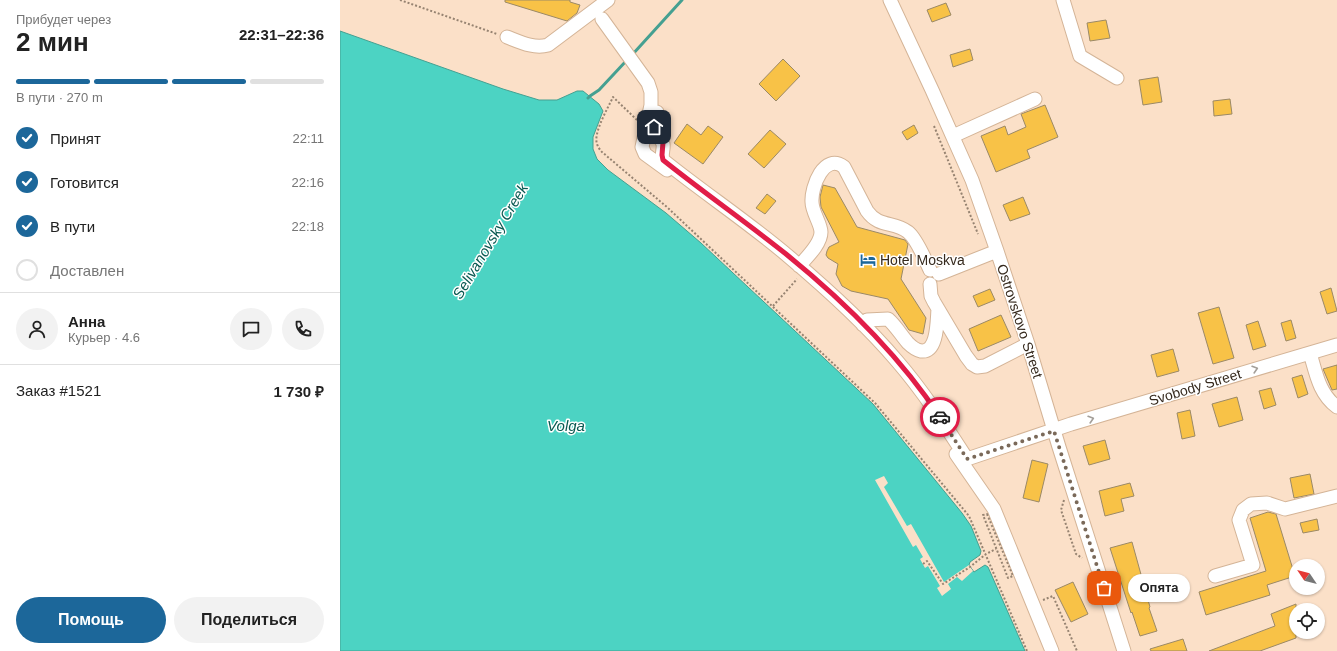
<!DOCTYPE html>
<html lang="ru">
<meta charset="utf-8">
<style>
body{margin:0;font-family:Helvetica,sans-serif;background:#f2f2f2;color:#222;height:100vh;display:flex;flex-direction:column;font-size:15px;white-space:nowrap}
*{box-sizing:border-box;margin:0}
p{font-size:13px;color:#767676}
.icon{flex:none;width:22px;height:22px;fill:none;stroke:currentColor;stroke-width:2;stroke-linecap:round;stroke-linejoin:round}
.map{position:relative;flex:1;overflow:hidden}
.sheet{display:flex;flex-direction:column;background:#fff;width:340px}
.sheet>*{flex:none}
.needle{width:26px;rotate:305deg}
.controls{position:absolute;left:949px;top:559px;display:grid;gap:8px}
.controls a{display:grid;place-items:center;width:36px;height:36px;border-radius:50%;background:#fff;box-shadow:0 1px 3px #0004;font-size:20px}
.pin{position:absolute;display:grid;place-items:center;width:34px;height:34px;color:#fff;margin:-17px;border-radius:8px;box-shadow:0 2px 6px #0006}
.courier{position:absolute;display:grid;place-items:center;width:40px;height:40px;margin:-20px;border:3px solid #e11d48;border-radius:50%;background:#fff;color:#222;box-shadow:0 1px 5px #0007}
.bubble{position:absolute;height:28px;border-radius:14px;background:#fff;box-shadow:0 1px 3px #0004;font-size:13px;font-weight:700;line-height:28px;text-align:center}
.headline em{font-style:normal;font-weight:700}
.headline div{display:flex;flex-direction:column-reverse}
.headline{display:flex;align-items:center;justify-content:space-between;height:68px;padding:0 16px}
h1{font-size:26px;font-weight:700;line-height:30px}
.bar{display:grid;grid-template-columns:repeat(4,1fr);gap:6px 4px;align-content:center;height:48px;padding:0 16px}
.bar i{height:5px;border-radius:3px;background:#e0e0e0}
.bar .selected{background:#1c679a}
.bar p{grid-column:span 4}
.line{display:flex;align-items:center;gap:10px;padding:0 16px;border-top:1px solid #e0e0e0}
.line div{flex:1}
.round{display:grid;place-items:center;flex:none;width:42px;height:42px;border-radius:21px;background:#f2f2f2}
ol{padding:0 16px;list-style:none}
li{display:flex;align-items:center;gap:12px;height:44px}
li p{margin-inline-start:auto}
li .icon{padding:4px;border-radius:50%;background:#1c679a;color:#fff;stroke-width:4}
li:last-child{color:#767676}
li i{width:22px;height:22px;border:2px solid #e0e0e0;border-radius:50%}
.primary-button{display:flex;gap:8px;margin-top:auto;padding:8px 16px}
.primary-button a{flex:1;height:46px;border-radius:24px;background:#1c679a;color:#fff;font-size:16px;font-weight:700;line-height:46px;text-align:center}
.primary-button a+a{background:#f2f2f2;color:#222}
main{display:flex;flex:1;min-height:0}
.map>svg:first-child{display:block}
.water{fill:#4cd3c3;stroke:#45a091}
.pier{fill:#fbe0c8}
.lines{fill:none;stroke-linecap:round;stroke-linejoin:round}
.stream{stroke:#45a091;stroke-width:3}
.building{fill:#f8c247;stroke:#9b8966}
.minor-casing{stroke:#d4b497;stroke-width:15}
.path{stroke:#968371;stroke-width:2;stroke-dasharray:2 2;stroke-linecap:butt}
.minor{stroke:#fff;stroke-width:13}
.oneway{stroke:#a49f99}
.done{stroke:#7a6959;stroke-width:4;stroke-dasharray:0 7.2}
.route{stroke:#e11d48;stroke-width:5}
.labels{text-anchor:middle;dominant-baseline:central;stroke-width:3;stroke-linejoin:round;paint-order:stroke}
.poi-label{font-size:14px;fill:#35291d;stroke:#fff;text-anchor:start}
.street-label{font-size:14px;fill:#35291d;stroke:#fff}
.water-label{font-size:15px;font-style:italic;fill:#095951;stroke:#fff}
</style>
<main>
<section class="sheet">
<div class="headline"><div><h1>2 мин</h1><p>Прибудет через</p></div><em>22:31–22:36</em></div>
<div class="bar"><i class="selected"></i><i class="selected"></i><i class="selected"></i><i></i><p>В пути · 270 m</p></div>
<ol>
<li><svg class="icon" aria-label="check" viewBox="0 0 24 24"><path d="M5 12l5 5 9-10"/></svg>Принят<p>22:11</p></li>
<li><svg class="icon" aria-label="check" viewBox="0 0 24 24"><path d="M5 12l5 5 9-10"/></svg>Готовится<p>22:16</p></li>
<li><svg class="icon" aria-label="check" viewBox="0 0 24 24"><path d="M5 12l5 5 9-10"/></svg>В пути<p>22:18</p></li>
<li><i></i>Доставлен</li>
</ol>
<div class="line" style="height:72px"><a class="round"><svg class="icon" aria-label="person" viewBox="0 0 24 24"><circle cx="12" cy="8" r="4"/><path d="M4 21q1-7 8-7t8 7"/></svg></a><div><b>Анна</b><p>Курьер · 4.6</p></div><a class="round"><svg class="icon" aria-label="chat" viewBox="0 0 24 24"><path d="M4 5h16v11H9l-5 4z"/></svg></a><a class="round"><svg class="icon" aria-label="phone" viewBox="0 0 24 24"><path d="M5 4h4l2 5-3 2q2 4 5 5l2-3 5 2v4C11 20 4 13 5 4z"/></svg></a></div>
<div class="line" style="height:52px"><div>Заказ #1521</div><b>1 730 ₽</b></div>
<div class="primary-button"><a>Помощь</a><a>Поделиться</a></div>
</section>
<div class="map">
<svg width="997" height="651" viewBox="0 0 997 651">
<rect width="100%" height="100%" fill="#fbe0c8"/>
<!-- water -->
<path class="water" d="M0,31L163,89L199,100H217L237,91H243L259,104L263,111L253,137V149L257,159L268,170L326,213L361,243L533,404L622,513L631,526L641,551L640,555L630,562L629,565L634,572L645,565L648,567L685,651H0Z"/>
<!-- pier -->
<path class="pier" d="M544,476L548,483L544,487L567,526L571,524L604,582L629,565L633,571L622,581L617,577L608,584L611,589L602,596L597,588L600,586L588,566L585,568L580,559L583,557L576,545L573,547L535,480Z"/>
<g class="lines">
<!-- stream -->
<path class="stream" d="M292,55L342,0
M248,98L250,96L259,90L287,60"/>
</g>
<!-- building -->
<path class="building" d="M165,0H230V2L240,5L237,13L227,21L165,2Z
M606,3L611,15L592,22L587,10Z
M766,20L770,38L750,41L747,23Z
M630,49L633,60L613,67L610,55Z
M443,59L460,76L436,101L419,84Z
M818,77L822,102L803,105L799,80Z
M890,99L892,114L874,116L873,101Z
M705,105L718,137L687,150L690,158L656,172L641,136L665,126L668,135L686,127L681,114Z
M347,124L361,135L368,126L383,137L363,164L334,143Z
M574,125L578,133L567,140L562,132Z
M430,130L446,144L424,168L408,154Z
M483,185L495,188L517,227L565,240L568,244L561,279L586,318L583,334L569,330L548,299L511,291L502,286L496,274L498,264L488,258L486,255L487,251L489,247L499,242L481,207L480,197Z
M427,194L436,201L425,214L416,208Z
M683,197L690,214L670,221L663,205Z
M991,288L997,311L987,314L980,292Z
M650,289L655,300L638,307L633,296Z
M879,307L894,358L873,364L858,313Z
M661,315L671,337L638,351L629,329Z
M951,320L956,338L946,341L941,323Z
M918,321L926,346L913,350L906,325Z
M833,349L839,371L817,377L811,355Z
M997,365V389L992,390L983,369Z
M962,375L968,394L958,398L952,378Z
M931,388L936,405L924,409L919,391Z
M897,397L903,420L879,427L872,404Z
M850,410L855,436L842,439L837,413Z
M765,440L770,459L749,465L743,446Z
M692,460L708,464L699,502L683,498Z
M970,474L974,494L954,498L950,478Z
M790,483L794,496L781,499L784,511L765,516L759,491Z
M928,512L936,514L955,576L927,585L930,595L866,615L859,592L926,571L910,518Z
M977,519L979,530L963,533L960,523Z
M792,542L810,607L809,608L817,631L800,636L792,612L791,613L770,548Z
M733,582L748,614L731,622L715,590Z
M956,604V638L920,651H869L935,626L931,614Z
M843,639L847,651H811L810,649Z"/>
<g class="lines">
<defs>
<path id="minor" d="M550,0L592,90L632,180L657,251L688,344L719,447L784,651
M723,0L740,56L777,78
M262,19L308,83L311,92V105L302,147L305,154L327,170
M167,37C180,42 194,49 208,45L268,0
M317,112C315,121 311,128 318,136C320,139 322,140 323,144C324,149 321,154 323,160C364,193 408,222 448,256C486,288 524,322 557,361C583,391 605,425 627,459L731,424L997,345
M613,136L695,99
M459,266C467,257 481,244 481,232C481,224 472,212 472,202C471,187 484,152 504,167L527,211C539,228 554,221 568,232C576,238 586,261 590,270
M599,274L657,251
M590,284L591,296L594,302L626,356L632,364L637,367L645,366L688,344
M523,325L527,320L548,319C556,326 561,335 568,343C571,346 575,350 581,351C598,353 597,320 598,309
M970,353C976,373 979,394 997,407
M616,454L654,509L712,651
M875,576L913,565L899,520L903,510L911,504L927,503L945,509L997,496"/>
</defs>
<!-- minor casing -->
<use href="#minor" class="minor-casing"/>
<!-- path -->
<path class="path" d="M60,0L157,34
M297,120L273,97C268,108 253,133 257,144C258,147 260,150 262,152L328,208L535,403L629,516L687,651
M594,126L638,234
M433,306L457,279
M724,500L721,510L736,554L742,558
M647,514L673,576L668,578L643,515Z
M583,564L587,561L603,584L630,567L646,554L656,549
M703,600L713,596L737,651"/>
<!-- minor -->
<use href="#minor" class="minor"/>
</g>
<!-- one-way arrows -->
<defs><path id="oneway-chevron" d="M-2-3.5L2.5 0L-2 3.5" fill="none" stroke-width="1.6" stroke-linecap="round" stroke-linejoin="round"/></defs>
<g class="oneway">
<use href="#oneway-chevron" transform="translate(915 369) rotate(-17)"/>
<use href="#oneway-chevron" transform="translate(751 419) rotate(-17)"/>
</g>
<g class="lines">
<!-- done -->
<path class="done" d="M600,417L627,459L714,431L764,588"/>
<!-- route -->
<path class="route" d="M314,127V132L323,142L322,155L323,160C363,192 406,222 446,254C504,301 559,355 600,417"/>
</g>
<!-- icons -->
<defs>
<symbol id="hotel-bare" viewBox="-9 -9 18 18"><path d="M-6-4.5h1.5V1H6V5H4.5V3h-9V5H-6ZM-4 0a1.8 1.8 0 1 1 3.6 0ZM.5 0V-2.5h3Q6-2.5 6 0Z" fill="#1c679a" stroke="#fff" stroke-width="2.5" paint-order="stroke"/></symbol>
</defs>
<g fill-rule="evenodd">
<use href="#hotel-bare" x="517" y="249" width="22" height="22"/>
</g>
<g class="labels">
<!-- poi labels -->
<g class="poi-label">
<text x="540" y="260">Hotel Moskva</text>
</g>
<!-- street labels -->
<g class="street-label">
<text transform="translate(680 321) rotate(72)">Ostrovskovo Street</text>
<text transform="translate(855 387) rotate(-17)">Svobody Street</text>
</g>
<!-- water labels -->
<g class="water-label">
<text transform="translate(150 241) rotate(-59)">Selivanovsky Creek</text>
<text x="226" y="425">Volga</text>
</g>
</g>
</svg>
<div class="controls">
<a><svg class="needle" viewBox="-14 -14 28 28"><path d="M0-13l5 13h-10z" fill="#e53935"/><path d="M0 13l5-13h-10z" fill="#767676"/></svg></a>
<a><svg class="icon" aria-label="locate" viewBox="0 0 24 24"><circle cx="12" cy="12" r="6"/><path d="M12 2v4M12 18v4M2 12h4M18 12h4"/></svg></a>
</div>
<div class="pin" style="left:764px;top:588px;background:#ea580c"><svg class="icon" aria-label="bag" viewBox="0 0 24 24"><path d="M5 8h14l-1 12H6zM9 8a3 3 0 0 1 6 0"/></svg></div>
<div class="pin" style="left:314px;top:127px;background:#1f2937"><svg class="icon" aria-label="home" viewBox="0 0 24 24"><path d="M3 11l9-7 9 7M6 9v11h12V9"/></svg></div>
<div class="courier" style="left:600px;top:417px"><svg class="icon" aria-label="car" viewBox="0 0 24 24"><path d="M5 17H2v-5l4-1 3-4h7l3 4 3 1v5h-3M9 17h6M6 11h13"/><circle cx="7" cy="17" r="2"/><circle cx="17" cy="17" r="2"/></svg></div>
<div class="bubble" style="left:788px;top:574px;width:62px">Опята</div>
</div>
</main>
